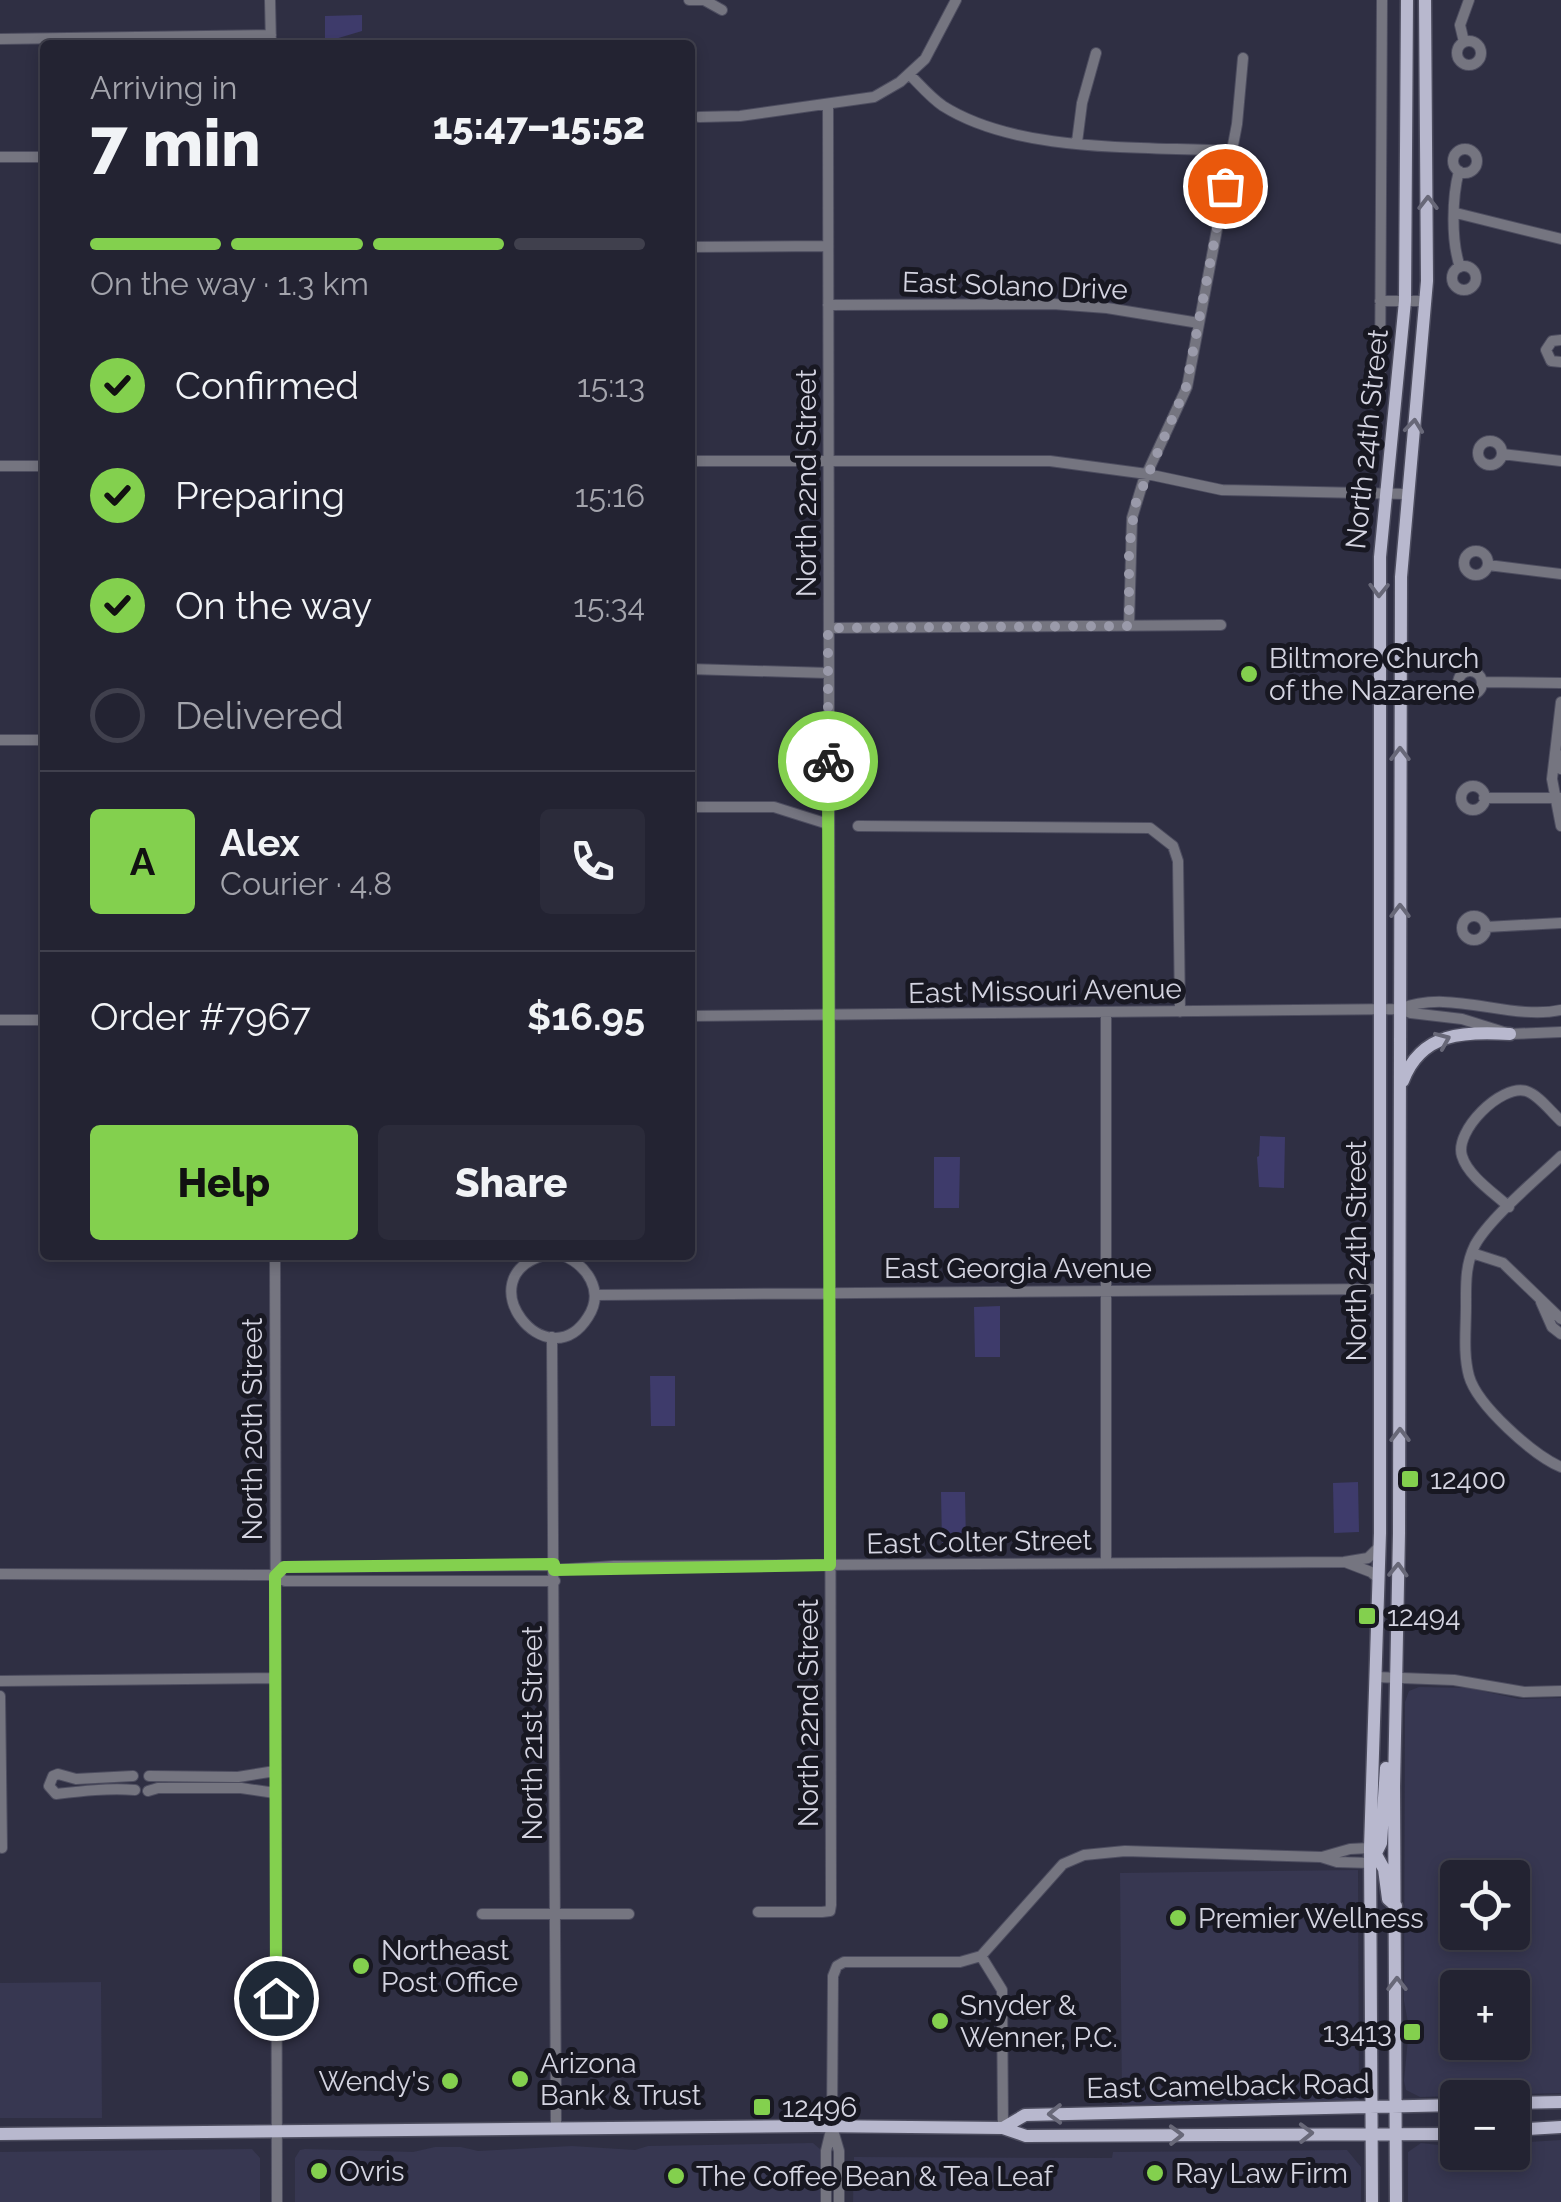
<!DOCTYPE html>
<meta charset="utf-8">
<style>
body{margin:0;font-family:Raleway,sans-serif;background:#2b2b3a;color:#f1f3f6;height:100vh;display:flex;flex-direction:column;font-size:38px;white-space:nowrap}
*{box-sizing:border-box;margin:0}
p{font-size:32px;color:#a3a4ac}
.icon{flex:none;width:55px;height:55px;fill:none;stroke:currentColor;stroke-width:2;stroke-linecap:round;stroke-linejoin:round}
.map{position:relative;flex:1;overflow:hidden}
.details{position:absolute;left:40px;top:40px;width:655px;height:1220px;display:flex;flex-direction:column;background:#232332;border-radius:10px;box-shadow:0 5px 15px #0003,0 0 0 2px #40404d}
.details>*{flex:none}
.controls{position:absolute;left:1440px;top:1860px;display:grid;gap:20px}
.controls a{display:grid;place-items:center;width:90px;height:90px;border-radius:10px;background:#232332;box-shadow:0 5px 15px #0003,0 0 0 2px #40404d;font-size:50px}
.pin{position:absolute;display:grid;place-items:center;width:85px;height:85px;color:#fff;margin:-42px;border:5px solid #fff;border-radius:50%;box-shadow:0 2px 10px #0007}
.courier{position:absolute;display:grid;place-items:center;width:100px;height:100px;margin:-50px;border:8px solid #83d04e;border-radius:50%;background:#fff;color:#222;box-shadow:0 2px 12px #0007}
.head em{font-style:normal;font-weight:800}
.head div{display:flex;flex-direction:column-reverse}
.head{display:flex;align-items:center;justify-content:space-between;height:170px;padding:0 50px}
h1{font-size:65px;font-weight:800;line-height:75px}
.bar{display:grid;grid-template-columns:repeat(4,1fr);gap:15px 10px;align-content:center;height:120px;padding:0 50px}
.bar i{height:12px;border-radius:8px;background:#40404d}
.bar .current{background:#83d04e}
.bar p{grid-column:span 4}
.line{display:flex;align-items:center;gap:25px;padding:0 50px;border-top:2px solid #40404d}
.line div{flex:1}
.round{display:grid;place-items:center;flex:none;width:105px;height:105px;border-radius:10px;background:#2b2b3a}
ol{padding:0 50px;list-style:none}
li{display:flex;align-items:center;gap:30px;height:110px}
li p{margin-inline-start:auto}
li .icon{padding:10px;border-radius:50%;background:#83d04e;color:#111;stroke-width:4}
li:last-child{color:#a3a4ac}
li i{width:55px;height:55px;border:5px solid #40404d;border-radius:50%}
.primary-button{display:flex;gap:20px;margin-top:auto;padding:20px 50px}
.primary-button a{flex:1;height:115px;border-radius:10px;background:#83d04e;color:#111;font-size:40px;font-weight:800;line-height:115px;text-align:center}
.primary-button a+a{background:#2b2b3a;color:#f1f3f6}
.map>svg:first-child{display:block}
.built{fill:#373751;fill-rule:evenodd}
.green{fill:#3e3b6b}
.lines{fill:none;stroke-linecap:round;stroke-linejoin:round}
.minor-casing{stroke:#4d4d5f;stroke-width:12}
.major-casing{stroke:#4d4d5f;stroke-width:15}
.minor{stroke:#757580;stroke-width:10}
.major{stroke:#b8b8ce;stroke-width:12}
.oneway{stroke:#686878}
.done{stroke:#9a9aaa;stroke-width:10;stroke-dasharray:0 18}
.route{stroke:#83d04e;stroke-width:12}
.poi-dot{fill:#83d04e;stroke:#181822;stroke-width:4}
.labels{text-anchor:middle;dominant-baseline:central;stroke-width:10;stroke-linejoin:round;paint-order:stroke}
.street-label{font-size:28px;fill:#d4d4e1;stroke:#181822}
.poi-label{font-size:28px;fill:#d4d4e1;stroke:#181822;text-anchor:start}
</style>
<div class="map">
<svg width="1561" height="2202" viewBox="0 0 1561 2202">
<rect width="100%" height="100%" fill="#2f2f43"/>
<!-- built -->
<path class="built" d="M1419,1687L1468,1688L1519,1699L1561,1698V2093L1420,2097L1406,2090L1404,2081L1409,2028L1404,2001L1405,1702L1409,1691ZM1458,1878H1512V1932H1458ZM1458,1988H1512V2042H1458Z
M1358,1870L1359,2101L1122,2105L1120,1873Z
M101,1982L102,2118H0V1983Z
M1561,2140V2202H1408V2152L1421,2143L1457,2147L1458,2152H1512L1513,2143Z
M813,2143L821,2150V2202H295V2158L300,2150L305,2149L413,2152L435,2147H461L478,2151L572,2146L635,2150L648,2146Z
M252,2149L260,2158V2202H0V2152Z
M1347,2150L1361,2167V2202H853L854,2157L1112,2158L1113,2152Z"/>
<!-- green -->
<path class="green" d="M362,15V31L325,42V16Z
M1260,1136L1285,1137L1284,1188L1259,1187L1257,1157L1259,1156Z
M934,1157H960L959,1208H934Z
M1000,1306V1357H975L974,1307Z
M650,1376H675V1426H651Z
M1358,1482L1359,1532L1334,1533L1333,1483Z
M941,1492H965L966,1543H942Z"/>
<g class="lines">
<defs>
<path id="minor" d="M270,0L271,45
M689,0H704L722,10
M0,39L271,35
M1457 53a12 12 0 1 1 24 0a12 12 0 1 1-24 0Z
M1464,42L1460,25L1469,0
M909,74C920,85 931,98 943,106C1019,154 1143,146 1232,151
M699,117L740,116L874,97L900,82L925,59L956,0
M1077,142L1082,103L1096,53
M1453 161a12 12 0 1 1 24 0a12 12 0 1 1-24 0Z
M0,157H45
M1459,171C1452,197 1451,241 1460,267
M1456,213L1561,239
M690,247L828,246
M1452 278a12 12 0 1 1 24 0a12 12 0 1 1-24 0Z
M1380,301H1426
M828,305L1053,304L1107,308L1199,323
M1561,340L1552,341L1546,350L1551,361L1561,362
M1380,389L1382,0
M1478 453a12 12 0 1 1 24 0a12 12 0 1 1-24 0Z
M1502,454L1561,461
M690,461H1050L1147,474L1222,490L1407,494
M0,466H45
M1464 563a12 12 0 1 1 24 0a12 12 0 1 1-24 0Z
M1488,565L1561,574
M1129,626L1132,518L1143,482L1187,387L1237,124L1243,58
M829,628L1221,625
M690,669L828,673
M690,669L691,590
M1458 683a12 12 0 1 1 24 0a12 12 0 1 1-24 0Z
M1482,682L1561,683
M1561,702L1552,779L1561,826
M0,740H45
M1556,752L1561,769
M1461 798a12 12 0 1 1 24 0a12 12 0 1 1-24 0Z
M1484,798H1561
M690,807H774L828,824
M858,826L1150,828L1173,846L1178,861L1180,1012
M1462 928a12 12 0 1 1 24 0a12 12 0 1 1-24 0Z
M1486,927L1561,923
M1400,1009C1450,988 1509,1021 1561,1010
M690,1016L1400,1009L1411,1013L1462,1019L1510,1034L1561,1032
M0,1020H45
M1561,1156C1537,1179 1490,1218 1475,1245C1465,1265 1466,1285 1466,1306C1466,1329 1463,1354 1469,1376C1477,1405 1533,1455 1561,1467
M1509,1207C1494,1193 1468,1176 1462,1156C1454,1131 1501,1084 1526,1091C1539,1095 1551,1112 1561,1121
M1472,1253L1503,1263L1561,1319
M275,1255L277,2202
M545,1255C465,1277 547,1382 588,1317C605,1291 587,1265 562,1255
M595,1295L1381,1289
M1541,1302L1552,1327L1561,1334
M552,1337L556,2128
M1345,1562L1371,1572L1379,1579
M1106,1563V1013
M555,1570L614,1566L1344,1562L1368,1558L1379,1547
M0,1574L275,1575L285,1581H555
M275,1575L284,1567L554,1565
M1375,1677L1454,1680L1524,1692L1561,1691
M0,1681L274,1678
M0,1696L2,1848
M133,1776L76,1779L58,1774L53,1776L49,1786L56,1794C82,1791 108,1788 135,1790
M149,1776L238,1777L275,1771
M148,1791L158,1788H241L275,1793
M1322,1857L1350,1849L1370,1848
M758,1912H822L830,1911L831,1905L828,104
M482,1914H629
M981,1956L1002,1990L1003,2128
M832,2127L839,2151V2202
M826,2202V2151L832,2126L833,1976L837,1966L844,1962H960L981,1956L1063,1864L1084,1855L1125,1851L1321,1857L1337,1862L1371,1863"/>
<path id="major" d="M1403,1081C1421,1032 1465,1031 1510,1034
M1374,1851L1384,1869L1388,1899L1396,1906
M1372,1861L1381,1843L1386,1768
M1512,2103L1561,2102
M1003,2128L1025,2115L1458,2105
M1512,2130L1561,2127
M0,2134L817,2126L1003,2128L1026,2136L1458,2134
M1372,2202L1370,1848L1380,1533V557L1405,301L1407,0
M1396,2202L1394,1787L1399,1533L1401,577L1427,281L1425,0"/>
</defs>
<!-- minor casing -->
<use href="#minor" class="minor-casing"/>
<!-- major casing -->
<use href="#major" class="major-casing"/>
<!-- minor -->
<use href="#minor" class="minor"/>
<!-- major -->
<use href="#major" class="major"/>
</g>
<!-- one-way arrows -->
<defs><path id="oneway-chevron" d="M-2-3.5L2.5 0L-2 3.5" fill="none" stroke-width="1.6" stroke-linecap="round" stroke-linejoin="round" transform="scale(2.5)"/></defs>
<g class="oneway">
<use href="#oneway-chevron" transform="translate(1428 203) rotate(-90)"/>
<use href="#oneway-chevron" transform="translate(1414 426) rotate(-84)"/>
<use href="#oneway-chevron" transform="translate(1379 590) rotate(91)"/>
<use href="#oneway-chevron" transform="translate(1400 754) rotate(-90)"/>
<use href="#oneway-chevron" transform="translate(1400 911) rotate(-90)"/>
<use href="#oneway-chevron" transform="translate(1443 1040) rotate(-23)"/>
<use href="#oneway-chevron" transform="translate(1400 1435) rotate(-90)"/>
<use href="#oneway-chevron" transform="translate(1398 1570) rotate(-88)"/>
<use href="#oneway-chevron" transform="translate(1397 1984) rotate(-90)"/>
<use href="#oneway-chevron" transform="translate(1055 2114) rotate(179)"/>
<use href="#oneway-chevron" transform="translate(1306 2133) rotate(-1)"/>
<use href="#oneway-chevron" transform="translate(1176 2135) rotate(-1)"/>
</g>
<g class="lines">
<!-- done -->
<path class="done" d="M828,761V628L1129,626V549L1135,505L1186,387L1225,186"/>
<!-- route -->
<path class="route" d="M276,1998L275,1576L284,1567L554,1564V1570L830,1565L828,761"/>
</g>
<!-- markers -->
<g class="poi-dot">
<circle cx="1249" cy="674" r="10"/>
<rect x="1400" y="1469" width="20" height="20" rx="5"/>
<rect x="1357" y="1606" width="20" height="20" rx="5"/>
<circle cx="1178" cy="1918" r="10"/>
<circle cx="361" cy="1966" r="10"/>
<circle cx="940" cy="2021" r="10"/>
<rect x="1402" y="2022" width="20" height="20" rx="5"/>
<circle cx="520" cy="2079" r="10"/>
<circle cx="450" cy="2081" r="10"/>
<rect x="752" y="2097" width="20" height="20" rx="5"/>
<circle cx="319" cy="2171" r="10"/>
<circle cx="1155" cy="2173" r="10"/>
<circle cx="676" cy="2176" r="10"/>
</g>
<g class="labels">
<!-- street labels -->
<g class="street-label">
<text transform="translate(1015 286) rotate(2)">East Solano Drive</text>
<text transform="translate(1367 439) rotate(-84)">North 24th Street</text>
<text transform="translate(806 483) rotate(-90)">North 22nd Street</text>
<text transform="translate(1045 991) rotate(-1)">East Missouri Avenue</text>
<text transform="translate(1356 1251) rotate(-90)">North 24th Street</text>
<text x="1018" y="1268">East Georgia Avenue</text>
<text transform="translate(252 1429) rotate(-90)">North 20th Street</text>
<text transform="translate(979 1542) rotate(-1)">East Colter Street</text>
<text transform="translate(808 1713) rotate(-90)">North 22nd Street</text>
<text transform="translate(532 1733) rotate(-90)">North 21st Street</text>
<text transform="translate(1228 2086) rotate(-1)">East Camelback Road</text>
</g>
<!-- poi labels -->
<g class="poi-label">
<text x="1269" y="658">Biltmore Church<tspan x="1269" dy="32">of the Nazarene</tspan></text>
<text x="1430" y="1479">12400</text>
<text x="1387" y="1616">12494</text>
<text x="1198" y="1918">Premier Wellness</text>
<text x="381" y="1950">Northeast<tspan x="381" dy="32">Post Office</tspan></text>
<text x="960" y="2005">Snyder &amp;<tspan x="960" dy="32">Wenner, P.C.</tspan></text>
<text x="1392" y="2032" text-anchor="end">13413</text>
<text x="540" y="2063">Arizona<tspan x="540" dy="32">Bank &amp; Trust</tspan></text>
<text x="430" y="2081" text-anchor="end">Wendy's</text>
<text x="782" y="2107">12496</text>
<text x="339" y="2171">Ovris</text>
<text x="1175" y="2173">Ray Law Firm</text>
<text x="696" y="2176">The Coffee Bean &amp; Tea Leaf</text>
</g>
</g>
</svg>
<div class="controls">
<a><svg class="icon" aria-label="locate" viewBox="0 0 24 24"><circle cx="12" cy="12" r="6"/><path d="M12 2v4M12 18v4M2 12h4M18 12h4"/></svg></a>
<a>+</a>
<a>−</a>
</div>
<div class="pin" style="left:1225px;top:186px;background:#ea580c"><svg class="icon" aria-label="bag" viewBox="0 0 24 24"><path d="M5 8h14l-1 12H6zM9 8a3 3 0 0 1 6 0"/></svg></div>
<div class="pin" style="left:276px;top:1998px;background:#1f2937"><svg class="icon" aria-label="home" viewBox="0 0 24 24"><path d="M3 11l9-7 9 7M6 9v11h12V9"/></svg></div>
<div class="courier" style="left:828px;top:761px"><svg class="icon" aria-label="bike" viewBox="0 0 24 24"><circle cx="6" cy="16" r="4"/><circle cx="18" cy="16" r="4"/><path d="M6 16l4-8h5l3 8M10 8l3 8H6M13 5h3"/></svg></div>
<section class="details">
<div class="head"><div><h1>7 min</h1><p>Arriving in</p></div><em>15:47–15:52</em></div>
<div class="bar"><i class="current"></i><i class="current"></i><i class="current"></i><i></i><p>On the way · 1.3 km</p></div>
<ol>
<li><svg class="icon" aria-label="check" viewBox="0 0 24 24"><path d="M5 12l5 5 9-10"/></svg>Confirmed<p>15:13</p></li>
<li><svg class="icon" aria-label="check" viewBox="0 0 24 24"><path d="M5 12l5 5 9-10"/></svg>Preparing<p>15:16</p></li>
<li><svg class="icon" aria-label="check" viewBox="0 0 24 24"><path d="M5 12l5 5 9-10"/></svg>On the way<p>15:34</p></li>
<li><i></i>Delivered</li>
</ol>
<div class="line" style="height:180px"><b class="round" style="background:#83d04e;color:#111">A</b><div><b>Alex</b><p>Courier · 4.8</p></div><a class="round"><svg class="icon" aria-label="phone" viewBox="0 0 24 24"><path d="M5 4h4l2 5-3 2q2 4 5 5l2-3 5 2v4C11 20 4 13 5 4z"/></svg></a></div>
<div class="line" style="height:130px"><div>Order #7967</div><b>$16.95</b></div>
<div class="primary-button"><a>Help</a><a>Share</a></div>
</section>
</div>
